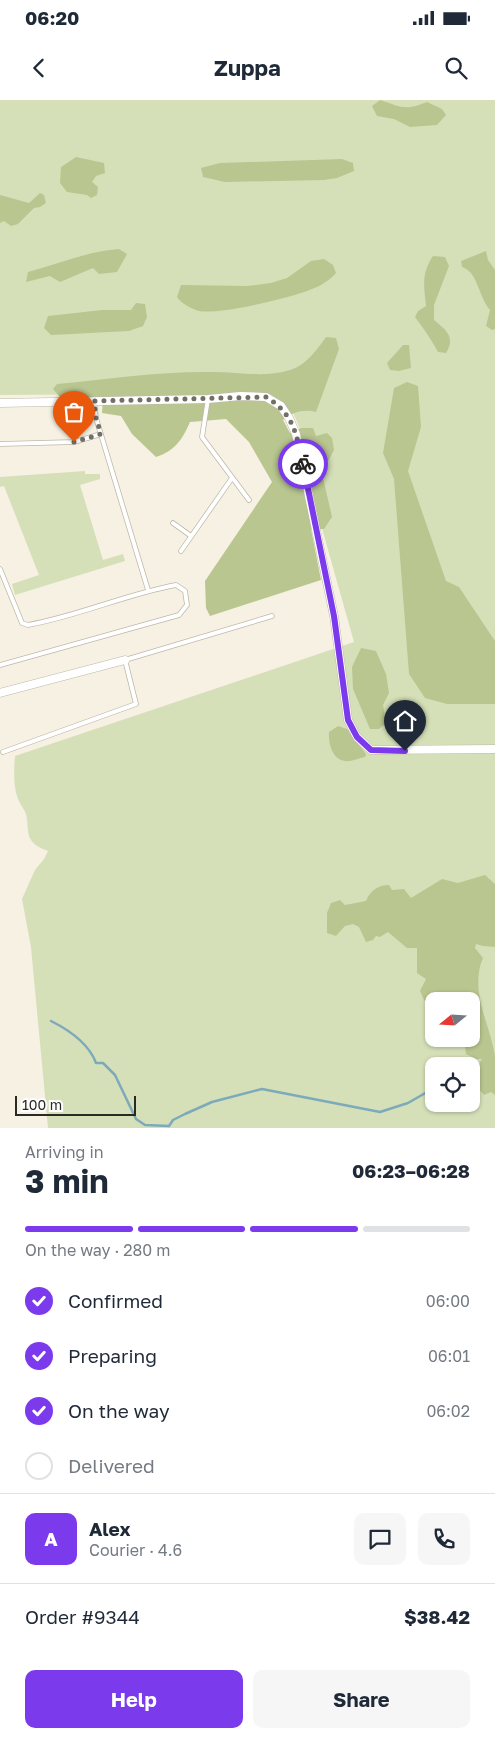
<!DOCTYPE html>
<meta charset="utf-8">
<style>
body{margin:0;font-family:"Golos Text",sans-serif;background:#f6f6f7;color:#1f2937;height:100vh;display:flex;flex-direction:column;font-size:19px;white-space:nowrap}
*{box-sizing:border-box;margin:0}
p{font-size:16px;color:#747a83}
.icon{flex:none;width:28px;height:28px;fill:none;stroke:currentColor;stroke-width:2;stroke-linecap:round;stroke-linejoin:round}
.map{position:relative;height:1028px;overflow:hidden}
.side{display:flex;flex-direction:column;background:#fff;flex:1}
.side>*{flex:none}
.needle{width:32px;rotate:252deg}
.buttons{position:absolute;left:425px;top:892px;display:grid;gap:10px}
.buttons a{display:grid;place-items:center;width:55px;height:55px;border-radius:10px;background:#fff;box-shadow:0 1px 4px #0004;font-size:25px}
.scale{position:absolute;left:15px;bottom:12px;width:121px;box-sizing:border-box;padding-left:5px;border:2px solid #2b2923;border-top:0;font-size:14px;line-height:18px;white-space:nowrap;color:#2b2923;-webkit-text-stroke:4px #fefefe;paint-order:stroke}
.pin{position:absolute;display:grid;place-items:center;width:42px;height:42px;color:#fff;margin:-51px -21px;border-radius:50% 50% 50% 0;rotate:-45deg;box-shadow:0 0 5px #0007}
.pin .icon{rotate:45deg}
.courier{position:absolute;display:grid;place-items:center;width:50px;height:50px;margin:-25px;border:4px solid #7c3aed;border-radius:50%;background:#fff;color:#222;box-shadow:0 1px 6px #0007}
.summary em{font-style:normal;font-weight:700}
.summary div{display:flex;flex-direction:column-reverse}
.summary{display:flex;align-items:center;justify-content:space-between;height:85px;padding:0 25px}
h1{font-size:32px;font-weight:700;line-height:38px}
.bar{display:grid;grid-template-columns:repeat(4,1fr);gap:8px 5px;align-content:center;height:60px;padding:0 25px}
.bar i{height:6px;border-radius:4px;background:#e0e1e3}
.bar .on{background:#7c3aed}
.bar p{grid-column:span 4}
.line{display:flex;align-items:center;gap:12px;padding:0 25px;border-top:1px solid #e0e1e3}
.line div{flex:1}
.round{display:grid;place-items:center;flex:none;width:52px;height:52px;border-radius:10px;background:#f6f6f7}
ol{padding:0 25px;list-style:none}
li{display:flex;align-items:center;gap:15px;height:55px}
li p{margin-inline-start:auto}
li .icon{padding:5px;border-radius:50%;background:#7c3aed;color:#fff;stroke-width:4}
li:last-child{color:#747a83}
li i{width:28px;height:28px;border:2px solid #e0e1e3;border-radius:50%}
.action{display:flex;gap:10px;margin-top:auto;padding:10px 25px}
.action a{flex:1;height:58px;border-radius:10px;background:#7c3aed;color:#fff;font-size:20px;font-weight:700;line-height:58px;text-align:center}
.action a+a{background:#f6f6f7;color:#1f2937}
.status{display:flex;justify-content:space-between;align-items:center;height:35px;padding:0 25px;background:#fff;direction:ltr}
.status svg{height:14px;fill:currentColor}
header{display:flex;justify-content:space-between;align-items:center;height:65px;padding:0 25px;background:#fff;font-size:22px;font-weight:700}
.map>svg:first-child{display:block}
.green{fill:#d5e0b8;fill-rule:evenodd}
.forest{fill:#b9c690}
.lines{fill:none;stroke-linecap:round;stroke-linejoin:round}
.stream{stroke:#7daaba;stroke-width:2.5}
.service-casing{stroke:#bdb8aa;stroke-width:5.5}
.minor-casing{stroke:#bdb8aa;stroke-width:9}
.service{stroke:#fff;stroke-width:4}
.minor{stroke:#fff;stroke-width:8}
.done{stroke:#726f66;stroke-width:5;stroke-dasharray:0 9}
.route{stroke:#7c3aed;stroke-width:6}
</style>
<div class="status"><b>06:20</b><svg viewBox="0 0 49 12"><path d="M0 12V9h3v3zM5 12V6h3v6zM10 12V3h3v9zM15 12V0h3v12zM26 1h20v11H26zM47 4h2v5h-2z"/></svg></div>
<header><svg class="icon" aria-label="back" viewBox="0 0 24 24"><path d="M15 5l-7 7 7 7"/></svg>Zuppa<svg class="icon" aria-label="search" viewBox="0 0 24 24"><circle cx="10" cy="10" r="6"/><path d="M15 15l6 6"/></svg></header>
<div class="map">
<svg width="495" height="1028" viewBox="0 0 495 1028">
<rect width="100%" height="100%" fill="#f6f1e2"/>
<!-- green -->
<path class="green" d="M0,0H495V1028H48L31,847L22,799L35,770L44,759L48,751C23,742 30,732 26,714C24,709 20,704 18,699C13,686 14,669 15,656L354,542L314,400L303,336L291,308L274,293L0,295ZM434,901H471V939H434ZM434,966H471V1004H434Z
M85,371V374H100V379L80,385L103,460L123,454L125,461L15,495L12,484L39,475L4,386L0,387V377Z"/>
<!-- forest -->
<path class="forest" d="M380,0C401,7 405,11 427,2L442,9L446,15L437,25L410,27L394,19L377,16L372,6Z
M76,57L104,63L105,73L96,76L92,82L98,87L97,95L91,98L87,95L67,92L60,83L61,67Z
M342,59L353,63L354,71L337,78L324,80L225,82L203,77L201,68L220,63Z
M40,93L44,95L46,103L40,107L34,108L18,124L11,126L4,121L0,123V95L29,103Z
M119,149L127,154L117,172L99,174L93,168L60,182L50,176L26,182L28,172C57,164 89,151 119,149Z
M486,151L488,160L495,170V229L492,230L486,226L490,210C478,196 478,172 462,167L461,161Z
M433,156L445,157L449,166L434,205V220C446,230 456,237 446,253L438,252C431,239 424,229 415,217L418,211L426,206C424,186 421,174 433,156Z
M324,159L333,165L336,173C332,178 326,182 321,185C302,196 220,215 199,211C191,209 181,203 177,197L181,185L247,186L271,183L287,178L311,161Z
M136,203L145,204L147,217L143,226L129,231L51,235L44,228L48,216L102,210H131Z
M326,237L336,238L339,249L316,312C303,309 293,312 283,320L290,333L301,328H313L316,336L327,333L332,338L334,350L328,361L319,360L332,417L324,429H311L321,480L210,516L206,508L205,481L272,382L249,342L226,319L190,322C182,340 175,351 156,357L132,334L121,316L102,313L103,298L60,297L53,289L57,284C109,279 161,271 214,272C240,272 264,278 290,270C305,266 317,250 326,237Z
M403,245H409L411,268L399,271L390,270L387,263Z
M407,282L418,286L421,327L408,371L446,481L459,487L495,541V604H447L425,598L409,574L394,379L383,353L394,288Z
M361,548L376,551L386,574L389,593L383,605L386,623L379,629H370L353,589L352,567Z
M338,626L347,629L366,654L365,657C359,658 351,662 345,661C332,660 328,642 329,632Z
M485,775L495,784V847L483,846L476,844L475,848L483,858C469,890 490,924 495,956C495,969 495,983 495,995L491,992L484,995L476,986L475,970L482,959H476L466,954L464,939H471V901H434V905L424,900L420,891L426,879L417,873V848H407L388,832L380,837L376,836L373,840L366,842L359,827L353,824L345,826L336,836L327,833V813L331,803L340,800L345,805L366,801C370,791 378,785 389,785L392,790L404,789L411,798L442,779L458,783Z"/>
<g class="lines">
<!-- stream -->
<path class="stream" d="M51,921C69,930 89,944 96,963H103L115,975L136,1019L145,1025L169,1026L173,1020L185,1014L212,1002L262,989L380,1012L408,1003L434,988"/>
<defs>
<path id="service" d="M208,299L202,337L249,400
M94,301L96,318L148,490
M0,344L74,342L101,334
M173,423L191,436
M181,451L232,378
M0,469L22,523L28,525C79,516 126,494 176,485L185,491L187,505L179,515L0,565
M3,652L136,604L125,560L272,516"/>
<path id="minor" d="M0,303L208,299L240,296L266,297L281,306L289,318L296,334L334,516L348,620L357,637L371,650L495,649
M0,593L125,560"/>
</defs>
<!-- service casing -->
<use href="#service" class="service-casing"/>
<!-- minor casing -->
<use href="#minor" class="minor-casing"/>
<!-- service -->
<use href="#service" class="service"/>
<!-- minor -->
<use href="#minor" class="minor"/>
</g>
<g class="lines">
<!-- done -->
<path class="done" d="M74,342L101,334L96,318L94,301L266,297C294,314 296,333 303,364"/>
<!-- route -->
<path class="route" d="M303,364L334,516L348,620L357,637L371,650L405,651"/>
</g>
</svg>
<div class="buttons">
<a><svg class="needle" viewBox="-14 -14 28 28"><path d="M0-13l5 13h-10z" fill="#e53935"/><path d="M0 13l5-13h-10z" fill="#747a83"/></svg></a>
<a><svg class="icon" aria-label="locate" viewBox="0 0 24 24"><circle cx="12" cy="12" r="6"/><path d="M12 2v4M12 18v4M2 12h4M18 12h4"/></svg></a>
</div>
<div class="scale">100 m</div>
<div class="pin" style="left:74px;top:342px;background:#ea580c"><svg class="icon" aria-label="bag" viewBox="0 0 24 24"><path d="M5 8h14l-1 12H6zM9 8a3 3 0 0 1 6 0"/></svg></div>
<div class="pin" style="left:405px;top:651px;background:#1f2937"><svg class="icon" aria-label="home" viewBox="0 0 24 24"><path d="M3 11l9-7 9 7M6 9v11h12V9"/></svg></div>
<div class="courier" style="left:303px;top:364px"><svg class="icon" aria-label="bike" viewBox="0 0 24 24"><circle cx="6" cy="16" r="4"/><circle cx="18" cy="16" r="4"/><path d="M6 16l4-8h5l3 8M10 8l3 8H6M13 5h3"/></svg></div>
</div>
<section class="side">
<div class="summary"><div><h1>3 min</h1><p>Arriving in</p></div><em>06:23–06:28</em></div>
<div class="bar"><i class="on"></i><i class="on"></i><i class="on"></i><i></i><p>On the way · 280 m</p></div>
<ol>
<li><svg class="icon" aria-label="check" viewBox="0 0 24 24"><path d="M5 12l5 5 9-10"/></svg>Confirmed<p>06:00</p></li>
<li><svg class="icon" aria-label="check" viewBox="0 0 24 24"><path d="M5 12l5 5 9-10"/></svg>Preparing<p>06:01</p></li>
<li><svg class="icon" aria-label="check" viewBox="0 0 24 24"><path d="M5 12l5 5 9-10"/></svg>On the way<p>06:02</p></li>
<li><i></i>Delivered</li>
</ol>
<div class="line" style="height:90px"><b class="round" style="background:#7c3aed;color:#fff">A</b><div><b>Alex</b><p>Courier · 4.6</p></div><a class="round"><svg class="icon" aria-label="chat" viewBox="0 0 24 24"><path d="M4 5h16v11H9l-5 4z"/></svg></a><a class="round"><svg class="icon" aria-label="phone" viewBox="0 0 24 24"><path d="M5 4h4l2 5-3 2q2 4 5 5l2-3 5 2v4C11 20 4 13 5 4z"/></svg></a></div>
<div class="line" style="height:65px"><div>Order #9344</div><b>$38.42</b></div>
<div class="action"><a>Help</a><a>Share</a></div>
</section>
